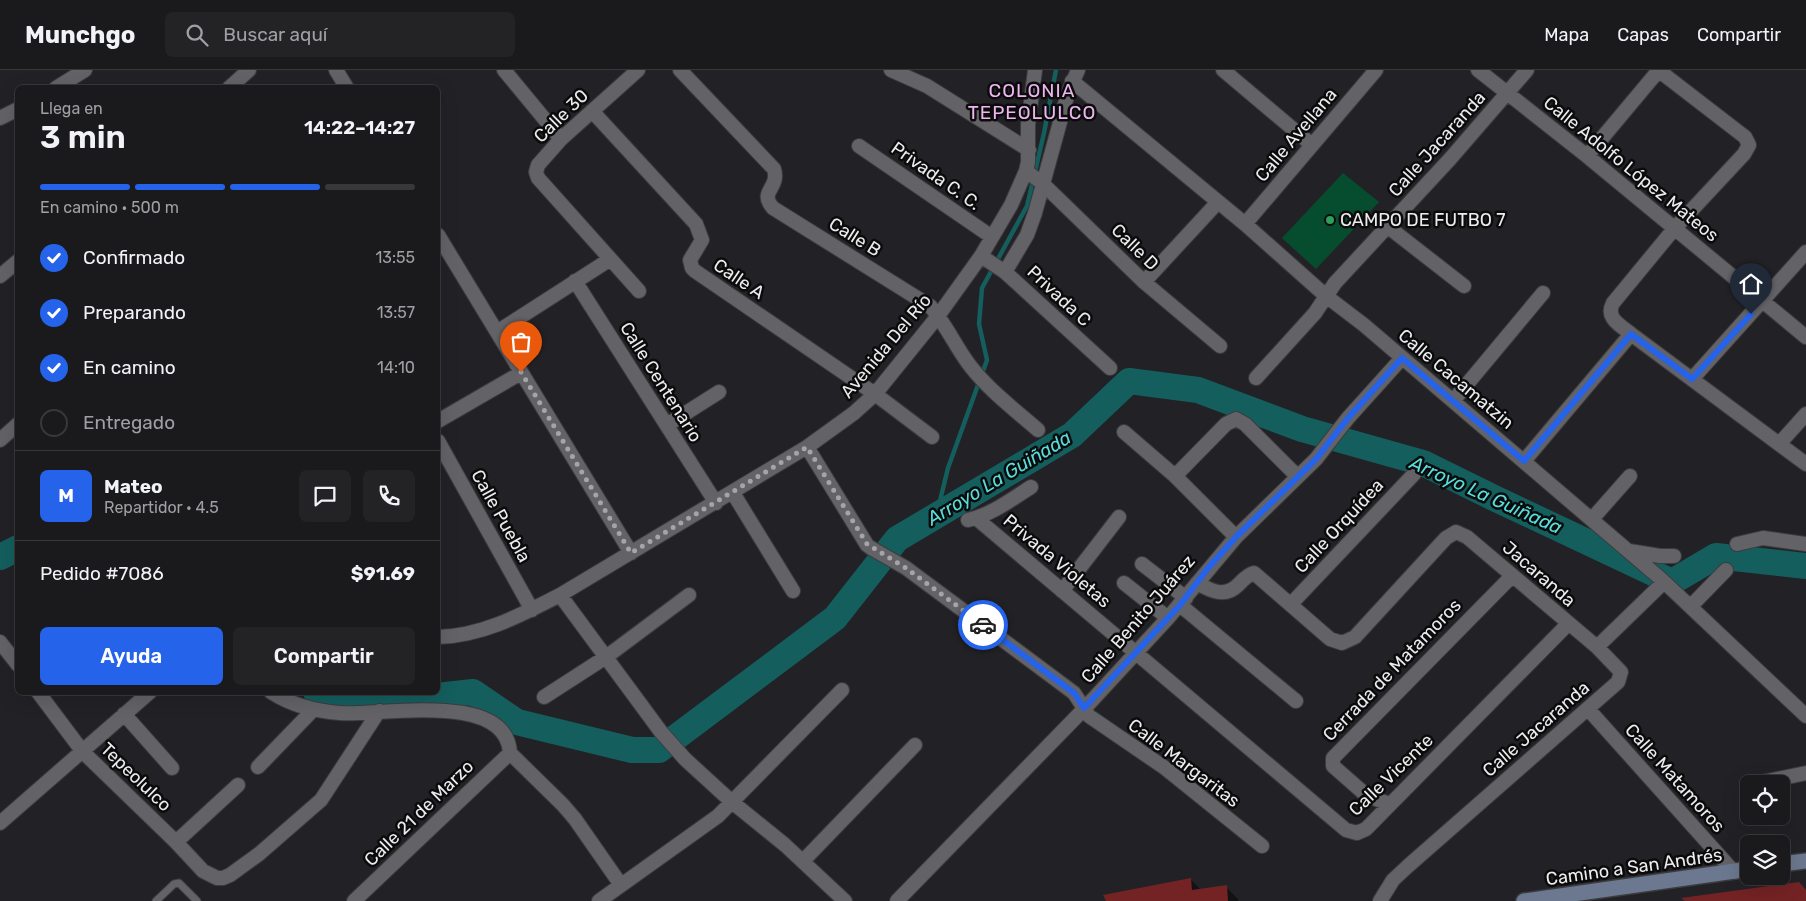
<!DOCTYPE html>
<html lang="es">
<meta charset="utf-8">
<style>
body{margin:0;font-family:Rubik,sans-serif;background:#232225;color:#f1f3f6;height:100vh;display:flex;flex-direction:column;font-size:19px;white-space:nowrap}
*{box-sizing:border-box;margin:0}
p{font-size:16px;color:#9fa0a3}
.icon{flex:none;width:28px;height:28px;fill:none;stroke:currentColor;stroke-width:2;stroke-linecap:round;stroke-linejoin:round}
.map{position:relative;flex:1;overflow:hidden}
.sheet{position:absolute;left:15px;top:15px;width:425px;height:610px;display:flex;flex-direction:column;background:#1a191c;border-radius:8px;box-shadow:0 5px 20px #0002,0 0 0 1px #38383b}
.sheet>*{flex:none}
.fabs{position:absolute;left:1740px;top:705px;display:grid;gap:10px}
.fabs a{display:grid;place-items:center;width:50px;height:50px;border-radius:8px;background:#1a191c;box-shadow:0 5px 20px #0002,0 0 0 1px #38383b;font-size:25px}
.pin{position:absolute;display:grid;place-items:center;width:42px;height:42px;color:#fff;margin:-51px -21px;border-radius:50% 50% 50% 0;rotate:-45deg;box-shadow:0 0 5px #0007}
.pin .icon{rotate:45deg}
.courier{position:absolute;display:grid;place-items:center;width:50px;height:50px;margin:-25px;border:4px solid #2563eb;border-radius:50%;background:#fff;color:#222;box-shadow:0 1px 6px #0007}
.headline em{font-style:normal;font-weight:600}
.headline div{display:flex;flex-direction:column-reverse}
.headline{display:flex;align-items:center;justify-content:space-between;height:85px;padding:0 25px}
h1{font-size:32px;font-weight:600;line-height:38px}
.bar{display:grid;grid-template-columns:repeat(4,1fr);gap:8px 5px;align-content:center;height:60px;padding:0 25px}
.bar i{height:6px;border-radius:4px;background:#38383b}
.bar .on{background:#2563eb}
.bar p{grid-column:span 4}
.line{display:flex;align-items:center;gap:12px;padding:0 25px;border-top:1px solid #38383b}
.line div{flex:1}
.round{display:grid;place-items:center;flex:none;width:52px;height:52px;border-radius:8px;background:#232225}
ol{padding:0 25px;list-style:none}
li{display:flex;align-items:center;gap:15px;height:55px}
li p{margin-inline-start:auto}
li .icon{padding:5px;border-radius:50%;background:#2563eb;color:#fff;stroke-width:4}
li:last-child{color:#9fa0a3}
li i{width:28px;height:28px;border:2px solid #38383b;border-radius:50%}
.primary-button{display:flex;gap:10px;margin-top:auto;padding:10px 25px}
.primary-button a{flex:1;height:58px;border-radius:8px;background:#2563eb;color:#fff;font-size:20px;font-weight:600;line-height:58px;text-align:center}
.primary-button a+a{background:#232225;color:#f1f3f6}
header{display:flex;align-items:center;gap:30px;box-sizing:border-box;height:70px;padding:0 25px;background:#1a191c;border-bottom:1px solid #38383b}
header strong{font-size:24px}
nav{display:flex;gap:28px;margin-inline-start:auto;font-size:18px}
.search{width:350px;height:45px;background:#232225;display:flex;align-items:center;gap:12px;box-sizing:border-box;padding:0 18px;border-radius:8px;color:#9fa0a3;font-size:19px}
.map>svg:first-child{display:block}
.green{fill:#064d2f}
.shadow{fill:#0007}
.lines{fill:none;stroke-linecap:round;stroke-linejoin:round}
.stream{stroke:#145e5e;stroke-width:4.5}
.river{stroke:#145e5e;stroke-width:26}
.building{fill:#742324}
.lane-casing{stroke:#3c3c3f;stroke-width:9}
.street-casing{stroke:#3c3c3f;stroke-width:16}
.secondary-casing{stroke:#3c3c3f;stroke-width:18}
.lane{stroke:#636266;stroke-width:7}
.street{stroke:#636266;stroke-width:14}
.secondary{stroke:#6b788f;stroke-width:15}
.done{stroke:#a5a4a8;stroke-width:5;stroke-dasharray:0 9}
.route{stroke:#2563eb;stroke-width:6}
.leisure-dot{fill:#2e9e5b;stroke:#0b0b0c;stroke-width:2}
.labels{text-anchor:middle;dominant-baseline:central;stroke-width:5;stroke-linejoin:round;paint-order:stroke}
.street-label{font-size:18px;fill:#ecebee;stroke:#0b0b0c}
.poi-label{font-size:18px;fill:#ecebee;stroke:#0b0b0c;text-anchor:start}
.neighbourhood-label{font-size:19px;letter-spacing:1px;fill:#eeb6f1;stroke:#0b0b0c}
.water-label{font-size:19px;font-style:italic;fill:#58dddd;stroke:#0b0b0c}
</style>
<header>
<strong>Munchgo</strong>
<div class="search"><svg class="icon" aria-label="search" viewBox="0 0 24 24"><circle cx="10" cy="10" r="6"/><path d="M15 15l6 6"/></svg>Buscar aquí</div>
<nav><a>Mapa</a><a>Capas</a><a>Compartir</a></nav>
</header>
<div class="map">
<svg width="1806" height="831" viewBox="0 0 1806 831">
<rect width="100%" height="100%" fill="#222125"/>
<!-- green -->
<path class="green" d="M1343,103L1379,132L1316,199L1282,168Z"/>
<!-- shadow -->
<path class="shadow" d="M1191,810L1201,820L1226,817L1238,829V831H1107Z"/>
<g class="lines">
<!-- stream -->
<path class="stream" d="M936,447L948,398L987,290L979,254L982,218L1027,136L1044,63L1056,0"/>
<!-- river -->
<path class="river" d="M0,487L18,478
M316,622L361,634L473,622L517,652L632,680H659L835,548L897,469L1072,365L1129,311L1198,320L1302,359L1423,393L1494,428L1672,512L1716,486L1806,496"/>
</g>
<!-- building -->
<path class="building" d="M1191,808L1192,820L1227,815L1228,831H1106L1103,825Z
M1799,812L1806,820V831H1685L1681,828Z"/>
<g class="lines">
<defs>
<path id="lane" d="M156,831L174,814L179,813L197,831"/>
<path id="street" d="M336,0L347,18
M504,0L561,69
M638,0L561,69L538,95L536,102L538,108L639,221
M680,0L774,99C780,119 758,121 773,138L930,236C946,254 956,278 971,297C990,321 1015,340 1038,360
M891,0L927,16L1029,80
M1223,0L1312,75
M1478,0L1587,86L1806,267
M1658,0L1745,67L1749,75L1744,84L1674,159L1613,233C1605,248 1620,255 1631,264L1806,394
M1072,11L1245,154L1326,226L1364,255L1661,509L1806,646
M56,18L85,0
M229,18L249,0
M592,41L696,154L702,170L690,190L692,198L695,201L875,324L932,367
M0,48L18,39
M859,76L992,167
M1587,86L1659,0
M1026,101L1042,113L1144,212L1220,276
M1245,154L1376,0
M1387,156L1464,216
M438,165L631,483
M981,186L1005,202L1110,298
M1005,202L1027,165L1035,143L1068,23L1078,0
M0,206L18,191
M575,211L716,433
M1144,212L1218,132
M497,262L609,190
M1256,308L1315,243L1335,213L1450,89L1527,0
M1692,309L1806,182
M1453,331L1543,223
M438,351L521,303
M667,355L719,322
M1124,362L1175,406L1236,467
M0,370L18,354
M438,371L532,540
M1779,374L1806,344
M807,377L867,475L871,478L906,498L1074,623L1089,646L1165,698L1262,776
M1524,391L1631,264
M1175,406L1226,354L1236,349L1245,354L1297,406
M733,423L793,521
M976,448L1346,760L1357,763L1366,759L1568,554
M1592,449L1630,406
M968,450C991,445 1012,429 1031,417
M1737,474L1763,468L1806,474
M1629,481L1660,486H1674
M1142,494L1186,528
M1124,513L1168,548
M1197,513C1211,521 1225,528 1238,515C1243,510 1247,505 1254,503L1330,569L1342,573L1355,567L1446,468L1456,462L1467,467L1597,577L1621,602L1618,612L1408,796L1393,810L1380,831
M1062,521L1119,447
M560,525L661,662L685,689L732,732L785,775L845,831
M1291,534L1414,404
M1180,535L1296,631
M1691,536L1726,500
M438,567C482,566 521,545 560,525L807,377L854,343L875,324L938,246L981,186L1011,135L1026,101L1028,92V55L1035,0
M0,572L18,595
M1597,577L1664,512
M38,622L83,682L176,772L203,801L217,808H223L230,805L259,784L321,730L379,641
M271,622C293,636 315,641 340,643C380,646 507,620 510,683L563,735L575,749L621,815
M544,627L606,587L689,525
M1588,639L1734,802
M124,644L172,698
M258,697L313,640
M1753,714L1806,703
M1389,734L1366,725L1333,696V688L1512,506
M0,753L150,622
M176,772L238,715
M803,791L915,675
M354,831L510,683
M599,831L718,746L842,620
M897,831L1084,639L1168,548L1236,467L1316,389L1348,348L1402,288"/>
<path id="secondary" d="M1781,794L1806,791
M1524,831L1749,799"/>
</defs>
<!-- lane casing -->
<use href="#lane" class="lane-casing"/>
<!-- street casing -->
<use href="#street" class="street-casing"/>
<!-- secondary casing -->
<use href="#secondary" class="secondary-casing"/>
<!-- lane -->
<use href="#lane" class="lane"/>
<!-- street -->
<use href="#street" class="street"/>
<!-- secondary -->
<use href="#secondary" class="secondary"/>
</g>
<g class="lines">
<!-- done -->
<path class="done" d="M521,302L631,483L807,377L867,474L906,498L983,555"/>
<!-- route -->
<path class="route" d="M983,555L1074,623L1084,638L1180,535L1208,498L1236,467L1316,389L1348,348L1402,288L1524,391L1631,264L1692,309L1751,244"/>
</g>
<!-- markers -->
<circle class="leisure-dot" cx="1330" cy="150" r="5"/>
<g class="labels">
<!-- street labels -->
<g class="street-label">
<text transform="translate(561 46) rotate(-44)">Calle 30</text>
<text transform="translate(1296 65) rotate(-50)">Calle Avellana</text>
<text transform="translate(1437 74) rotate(-48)">Calle Jacaranda</text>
<text transform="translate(1631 99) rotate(39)">Calle Adolfo López Mateos</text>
<text transform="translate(936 106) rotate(35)">Privada C. C.</text>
<text transform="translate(855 167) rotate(32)">Calle B</text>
<text transform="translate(1135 177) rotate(44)">Calle D</text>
<text transform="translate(739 209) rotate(34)">Calle A</text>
<text transform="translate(1059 226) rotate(43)">Privada C</text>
<text transform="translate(886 276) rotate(-50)">Avenida Del Río</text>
<text transform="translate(1456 309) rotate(40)">Calle Cacamatzin</text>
<text transform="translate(661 312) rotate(58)">Calle Centenario</text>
<text transform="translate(501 446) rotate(61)">Calle Puebla</text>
<text transform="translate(1339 456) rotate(-47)">Calle Orquídea</text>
<text transform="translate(1057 491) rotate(40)">Privada Violetas</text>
<text transform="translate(1539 504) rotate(41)">Jacaranda</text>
<text transform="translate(1138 549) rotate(-49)">Calle Benito Juárez</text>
<text transform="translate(1392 600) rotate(-46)">Cerrada de Matamoros</text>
<text transform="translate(1536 659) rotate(-41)">Calle Jacaranda</text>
<text transform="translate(1184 693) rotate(37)">Calle Margaritas</text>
<text transform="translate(1391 705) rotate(-44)">Calle Vicente</text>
<text transform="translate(136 707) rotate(44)">Tepeolulco</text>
<text transform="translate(1675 708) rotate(48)">Calle Matamoros</text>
<text transform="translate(419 743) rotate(-44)">Calle 21 de Marzo</text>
<text transform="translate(1634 797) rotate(-8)">Camino a San Andrés</text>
</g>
<!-- poi labels -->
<g class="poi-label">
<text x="1340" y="150">CAMPO DE FUTBO 7</text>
</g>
<!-- neighbourhood labels -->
<g class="neighbourhood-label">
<text x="1032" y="20">COLONIA<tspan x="1032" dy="22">TEPEOLULCO</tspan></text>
</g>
<!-- water labels -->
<g class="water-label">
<text transform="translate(999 408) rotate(-31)">Arroyo La Guiñada</text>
<text transform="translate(1486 425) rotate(24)">Arroyo La Guiñada</text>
</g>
</g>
</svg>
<div class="fabs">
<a><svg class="icon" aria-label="locate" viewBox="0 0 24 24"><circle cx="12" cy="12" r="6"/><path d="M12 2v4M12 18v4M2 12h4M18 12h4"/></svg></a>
<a><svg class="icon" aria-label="layers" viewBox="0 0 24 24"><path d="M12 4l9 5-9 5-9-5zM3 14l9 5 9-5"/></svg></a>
</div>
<div class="pin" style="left:521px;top:302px;background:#ea580c"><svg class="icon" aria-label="bag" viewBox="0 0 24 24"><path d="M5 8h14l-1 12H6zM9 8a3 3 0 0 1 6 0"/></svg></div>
<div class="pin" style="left:1751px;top:244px;background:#1f2937"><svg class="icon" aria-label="home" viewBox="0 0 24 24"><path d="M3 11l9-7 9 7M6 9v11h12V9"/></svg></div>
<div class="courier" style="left:983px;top:555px"><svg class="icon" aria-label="car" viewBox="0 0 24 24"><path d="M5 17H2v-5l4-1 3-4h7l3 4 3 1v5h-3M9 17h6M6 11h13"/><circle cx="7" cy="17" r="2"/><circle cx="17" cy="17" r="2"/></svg></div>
<section class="sheet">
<div class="headline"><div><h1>3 min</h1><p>Llega en</p></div><em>14:22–14:27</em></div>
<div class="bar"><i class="on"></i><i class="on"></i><i class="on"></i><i></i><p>En camino · 500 m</p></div>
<ol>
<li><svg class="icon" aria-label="check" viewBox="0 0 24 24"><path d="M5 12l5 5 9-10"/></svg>Confirmado<p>13:55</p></li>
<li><svg class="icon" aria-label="check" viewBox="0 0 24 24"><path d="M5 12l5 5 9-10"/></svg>Preparando<p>13:57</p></li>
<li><svg class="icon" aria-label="check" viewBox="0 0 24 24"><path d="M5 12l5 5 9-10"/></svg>En camino<p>14:10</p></li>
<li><i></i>Entregado</li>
</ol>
<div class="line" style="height:90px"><b class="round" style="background:#2563eb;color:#fff">M</b><div><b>Mateo</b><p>Repartidor · 4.5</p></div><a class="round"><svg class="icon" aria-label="chat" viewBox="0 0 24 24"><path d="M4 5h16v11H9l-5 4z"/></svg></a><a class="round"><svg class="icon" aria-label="phone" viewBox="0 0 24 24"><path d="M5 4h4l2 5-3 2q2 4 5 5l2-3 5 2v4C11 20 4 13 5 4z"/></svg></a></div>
<div class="line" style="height:65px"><div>Pedido #7086</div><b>$91.69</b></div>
<div class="primary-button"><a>Ayuda</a><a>Compartir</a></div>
</section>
</div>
